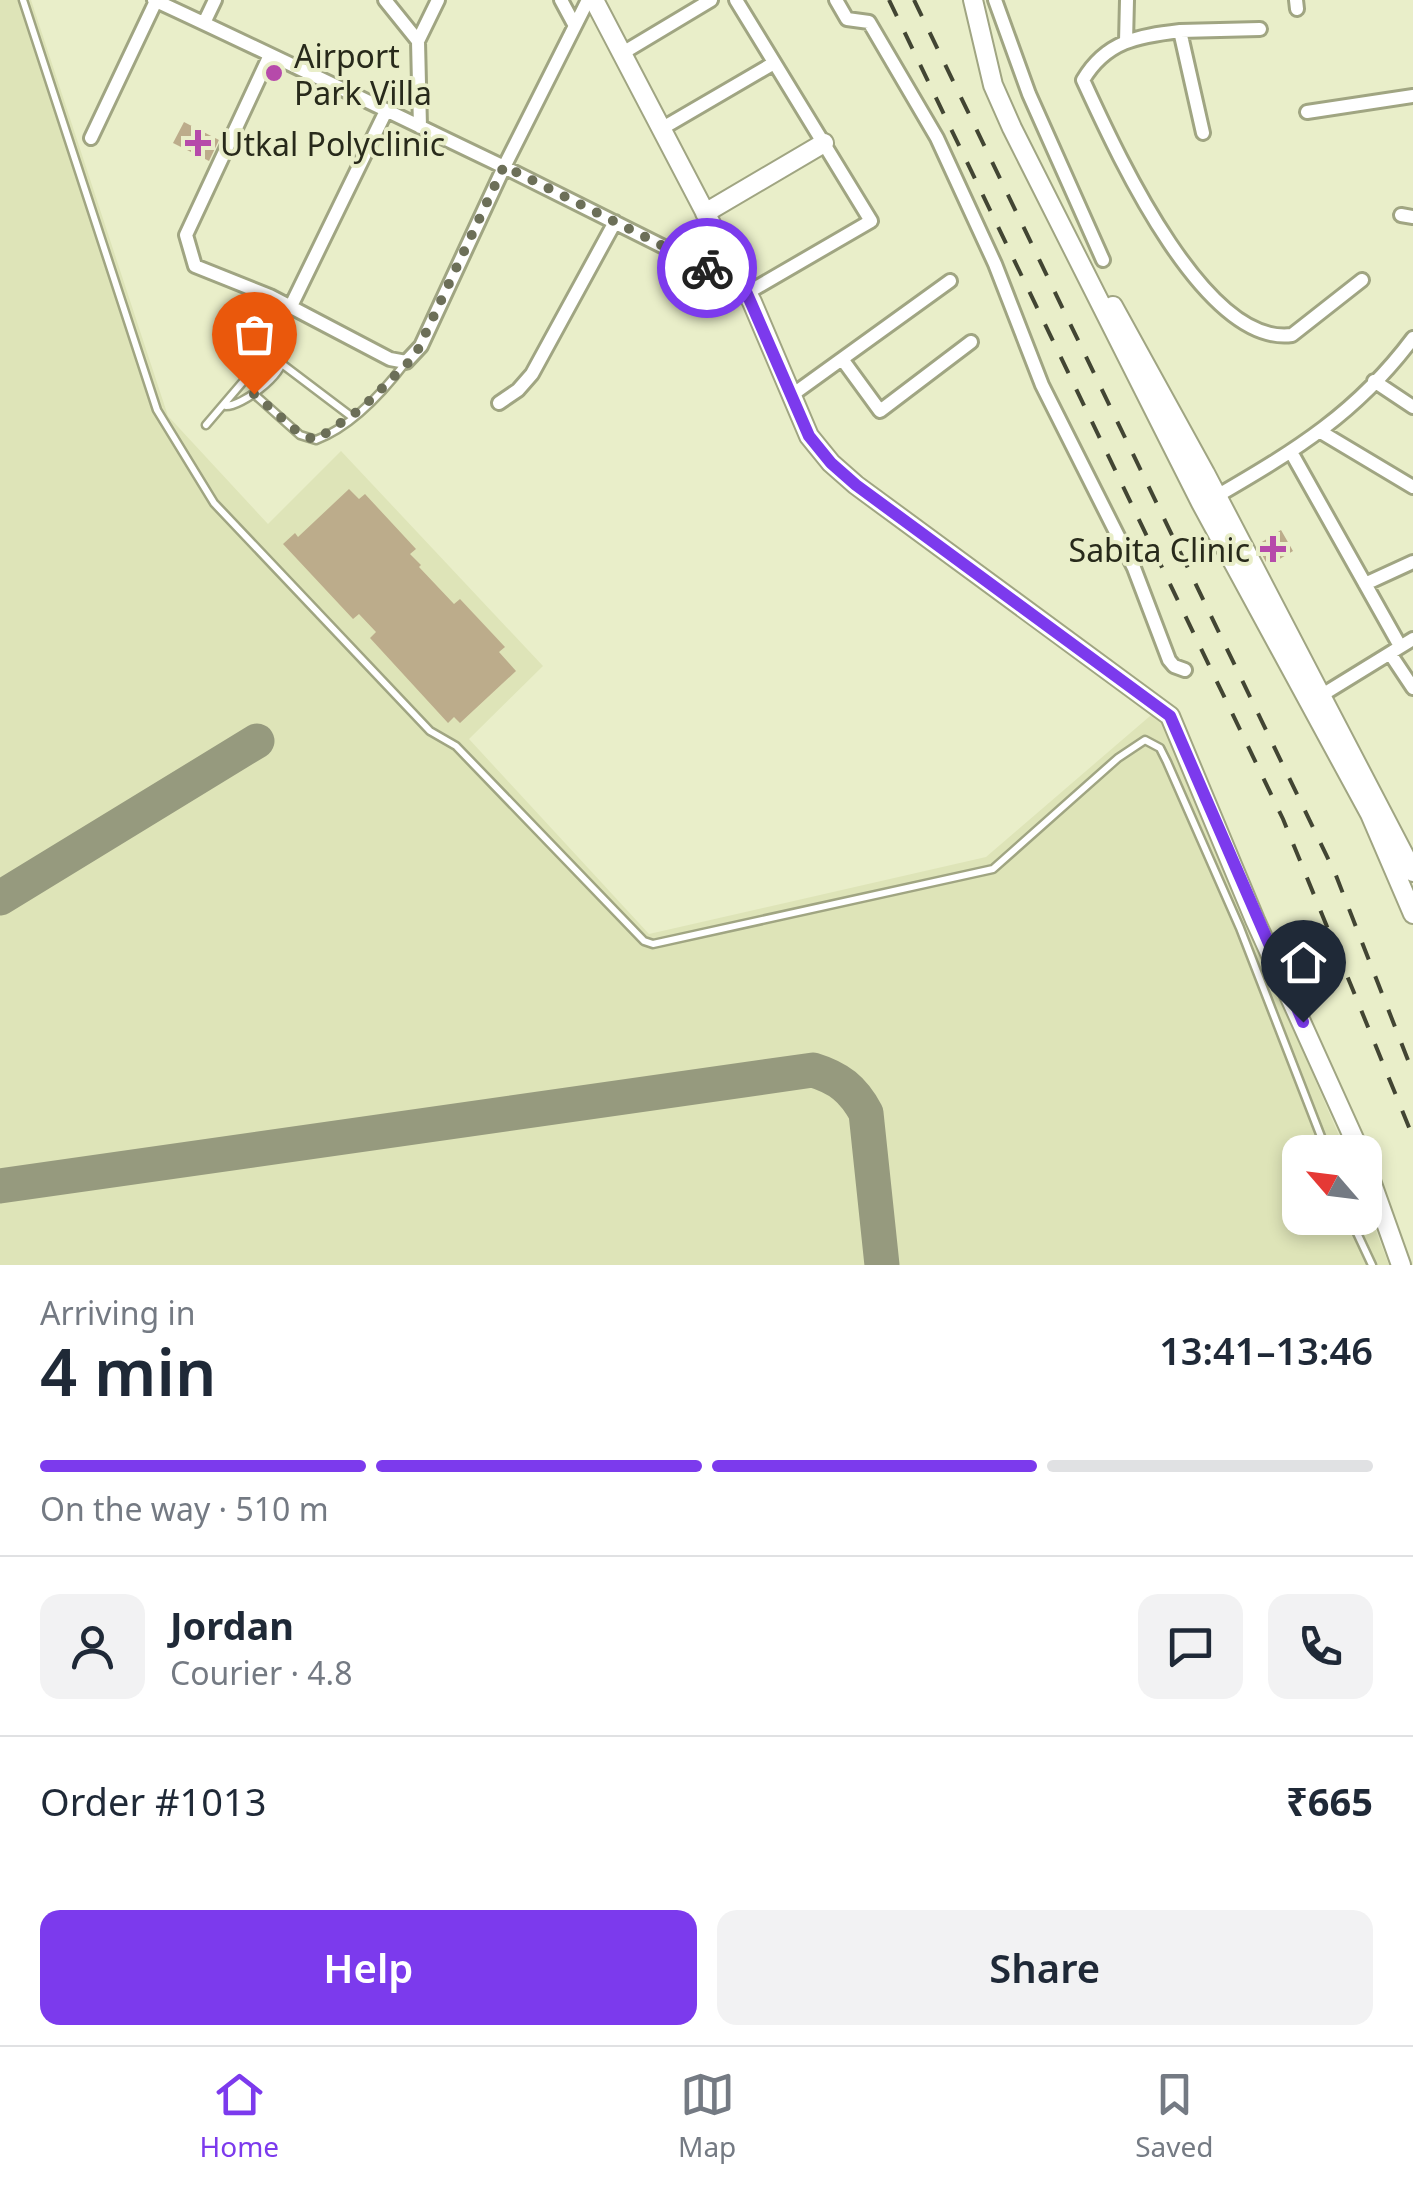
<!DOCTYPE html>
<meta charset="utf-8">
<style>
body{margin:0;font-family:"Noto Sans",sans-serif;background:#f2f2f3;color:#1f2937;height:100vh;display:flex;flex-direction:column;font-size:38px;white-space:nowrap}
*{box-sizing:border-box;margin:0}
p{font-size:32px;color:#747a83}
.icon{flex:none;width:55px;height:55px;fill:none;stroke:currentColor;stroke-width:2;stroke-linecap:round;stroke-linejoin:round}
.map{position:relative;height:1265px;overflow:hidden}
.details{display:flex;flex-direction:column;background:#fff;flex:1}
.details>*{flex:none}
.needle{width:65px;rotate:298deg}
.buttons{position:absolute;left:1282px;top:1135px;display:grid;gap:20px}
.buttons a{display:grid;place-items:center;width:100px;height:100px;border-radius:20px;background:#fff;box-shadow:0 5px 15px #0003;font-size:50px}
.pin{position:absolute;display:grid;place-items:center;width:85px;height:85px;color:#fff;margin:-102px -42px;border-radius:50% 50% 50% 0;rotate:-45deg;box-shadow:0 0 10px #0007}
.pin .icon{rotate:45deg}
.courier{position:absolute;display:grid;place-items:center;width:100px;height:100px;margin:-50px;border:8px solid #7c3aed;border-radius:50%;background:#fff;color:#222;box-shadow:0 2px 12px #0007}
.head em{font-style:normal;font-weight:600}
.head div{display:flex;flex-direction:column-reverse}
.head{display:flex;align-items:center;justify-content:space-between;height:170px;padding:0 40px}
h1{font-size:65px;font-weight:600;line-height:75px}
.bar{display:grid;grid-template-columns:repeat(4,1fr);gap:15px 10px;align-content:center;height:120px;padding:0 40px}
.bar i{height:12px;border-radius:8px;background:#e0e1e3}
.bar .active{background:#7c3aed}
.bar p{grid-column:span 4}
.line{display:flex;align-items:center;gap:25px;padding:0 40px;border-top:2px solid #e0e1e3}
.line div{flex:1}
.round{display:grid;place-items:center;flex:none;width:105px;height:105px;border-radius:20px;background:#f2f2f3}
.button{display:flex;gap:20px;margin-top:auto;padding:20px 40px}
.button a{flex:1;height:115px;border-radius:20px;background:#7c3aed;color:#fff;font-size:40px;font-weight:600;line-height:115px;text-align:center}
.button a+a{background:#f2f2f3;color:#1f2937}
.menu{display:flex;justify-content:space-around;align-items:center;height:140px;border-top:2px solid #e0e1e3;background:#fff;font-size:28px;color:#747a83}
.menu a{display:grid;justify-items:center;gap:5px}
.menu .active{color:#7c3aed}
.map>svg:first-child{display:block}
.built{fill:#dee4b8}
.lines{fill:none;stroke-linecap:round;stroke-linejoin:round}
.taxiway{stroke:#969a7e;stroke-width:35}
.building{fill:#bcac8b}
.lane-casing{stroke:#a0a582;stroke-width:11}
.street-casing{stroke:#a0a582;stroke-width:18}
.secondary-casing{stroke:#a0a582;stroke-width:22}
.lane{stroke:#fff;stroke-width:6}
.street{stroke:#fff;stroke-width:12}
.secondary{stroke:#fff;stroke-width:18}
.rail{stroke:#424533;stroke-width:4;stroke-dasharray:18 18;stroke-linecap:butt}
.done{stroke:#6c6f58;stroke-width:10;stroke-dasharray:0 18}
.route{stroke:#7c3aed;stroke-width:12}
.poi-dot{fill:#b64aaa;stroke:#e9eec9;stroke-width:4}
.labels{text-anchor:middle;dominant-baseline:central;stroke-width:8;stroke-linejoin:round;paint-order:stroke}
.poi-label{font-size:32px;fill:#282a1b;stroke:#e9eec9;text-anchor:start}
</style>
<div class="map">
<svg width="1413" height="1265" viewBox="0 0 1413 1265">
<rect width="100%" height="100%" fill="#e9eec9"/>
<!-- built -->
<path class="built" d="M0,0H31L168,416L268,524L341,451L543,666L469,739L649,934L986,857L1157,710L1346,1152H1300V1218H1365V1202L1389,1265H0Z"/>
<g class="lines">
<!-- taxiway -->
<path class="taxiway" d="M0,898L257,741
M0,1186L813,1070C839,1078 853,1089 866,1113L882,1265"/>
</g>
<!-- building -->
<path class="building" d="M184,122L219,140L209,161L173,143Z
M349,489L359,499L365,494L416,549L410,554L421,565L419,567L454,604L460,599L505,647L499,652L516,671L460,723L454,717L448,723L370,638L376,632L359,614L353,619L283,544L295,533L298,537Z
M1281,530L1293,551L1268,566L1257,545Z"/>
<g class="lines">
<defs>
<path id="lane" d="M23,0L157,410L214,503L430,731L456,746L644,941L653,944L993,869L1118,758L1145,740L1160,748L1167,762L1240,928L1327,1152
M282,364L352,417
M254,394L300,435L316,440C351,427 384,391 406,362
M226,406C242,406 282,376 283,358C284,351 280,348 276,343
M206,425L276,343L291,306
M1350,1218L1372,1265"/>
<path id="street" d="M154,0C271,54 387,111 504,167L421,346L406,362L390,359L270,296L195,266L186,235L270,55
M385,0L418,41L420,127
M561,0L575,26
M588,0L504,167L744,287
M736,0L871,221L747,293
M836,0L847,19L869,22L937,138L995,264L1042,385L1134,568L1169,660L1174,666L1185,670
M995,0L1029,94L1103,260
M1296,0L1297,9
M204,23L215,0
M1180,31L1260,29
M418,41L438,0
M1126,42L1127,0
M621,54L711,0
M1307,112L1413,96
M661,129L774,63
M1203,133L1180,31C1138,36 1106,41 1083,80C1114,147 1203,347 1292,335L1362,280
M91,138L156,1
M1401,215L1413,217
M291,306L386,111
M842,359L880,411L971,342
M1374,381L1413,407
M792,395L950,281
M499,403L518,390L532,374L615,222
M1321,432L1413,487
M1291,452L1400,646
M1217,496C1296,450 1357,413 1413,338
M1365,584L1413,562
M1391,655L1413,688
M1322,695L1413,639"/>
<path id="secondary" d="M594,0L752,302L809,436L831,463L856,485L1170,716L1255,920L1360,1152
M973,0L993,85L1012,128L1201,503L1370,814L1413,914
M705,213L824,143
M1113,306L1205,473L1413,872
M1365,1164L1401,1265"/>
</defs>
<!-- lane casing -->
<use href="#lane" class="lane-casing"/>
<!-- street casing -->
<use href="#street" class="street-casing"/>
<!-- secondary casing -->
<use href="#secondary" class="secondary-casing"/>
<!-- lane -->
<use href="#lane" class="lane"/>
<!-- street -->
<use href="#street" class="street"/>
<!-- secondary -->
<use href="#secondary" class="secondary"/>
<!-- rail -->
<path class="rail" d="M889,0L1283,819L1413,1137
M914,0L1335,873L1413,1073"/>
</g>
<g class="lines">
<!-- done -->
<path class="done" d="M254,394L300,434L316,440L361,409L415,356L504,166L707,268"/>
<!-- route -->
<path class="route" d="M707,268L744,287L809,436L831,463L856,485L1170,716L1303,1022"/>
</g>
<!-- markers -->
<g class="poi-dot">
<circle cx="274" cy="73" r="10"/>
<path d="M193 128h10v10h10v10h-10v10h-10v-10h-10v-10h10z"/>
<path d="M1268 534h10v10h10v10h-10v10h-10v-10h-10v-10h10z"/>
</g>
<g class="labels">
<!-- poi labels -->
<g class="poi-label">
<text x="294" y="55">Airport<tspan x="294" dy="37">Park Villa</tspan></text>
<text x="220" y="143">Utkal Polyclinic</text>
<text x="1250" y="549" text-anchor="end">Sabita Clinic</text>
</g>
</g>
</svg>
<div class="buttons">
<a><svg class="needle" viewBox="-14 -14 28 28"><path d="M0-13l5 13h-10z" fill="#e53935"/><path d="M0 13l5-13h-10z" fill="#747a83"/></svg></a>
</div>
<div class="pin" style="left:254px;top:394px;background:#ea580c"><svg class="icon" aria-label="bag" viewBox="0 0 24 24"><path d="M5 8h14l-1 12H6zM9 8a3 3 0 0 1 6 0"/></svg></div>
<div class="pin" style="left:1303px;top:1022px;background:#1f2937"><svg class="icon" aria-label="home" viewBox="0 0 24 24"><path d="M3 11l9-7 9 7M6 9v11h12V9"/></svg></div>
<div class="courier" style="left:707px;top:268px"><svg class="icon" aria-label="bike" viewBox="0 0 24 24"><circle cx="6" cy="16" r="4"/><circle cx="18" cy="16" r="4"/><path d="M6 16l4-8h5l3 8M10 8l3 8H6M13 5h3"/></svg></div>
</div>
<section class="details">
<div class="head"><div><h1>4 min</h1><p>Arriving in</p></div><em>13:41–13:46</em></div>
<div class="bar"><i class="active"></i><i class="active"></i><i class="active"></i><i></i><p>On the way · 510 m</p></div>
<div class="line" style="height:180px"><a class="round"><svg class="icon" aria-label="person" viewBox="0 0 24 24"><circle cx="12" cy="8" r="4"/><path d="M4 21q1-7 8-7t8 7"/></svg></a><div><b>Jordan</b><p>Courier · 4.8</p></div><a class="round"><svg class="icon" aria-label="chat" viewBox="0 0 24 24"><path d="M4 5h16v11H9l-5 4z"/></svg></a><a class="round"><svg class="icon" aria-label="phone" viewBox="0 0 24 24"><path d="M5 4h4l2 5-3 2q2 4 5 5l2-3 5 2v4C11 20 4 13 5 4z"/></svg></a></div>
<div class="line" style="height:130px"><div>Order #1013</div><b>₹665</b></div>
<div class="button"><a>Help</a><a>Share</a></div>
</section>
<nav class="menu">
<a class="active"><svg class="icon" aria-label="home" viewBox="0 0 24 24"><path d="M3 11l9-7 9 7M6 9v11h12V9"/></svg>Home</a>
<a><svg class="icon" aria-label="map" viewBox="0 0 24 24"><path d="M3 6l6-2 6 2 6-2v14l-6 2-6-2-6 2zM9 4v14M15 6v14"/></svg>Map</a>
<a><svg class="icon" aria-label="saved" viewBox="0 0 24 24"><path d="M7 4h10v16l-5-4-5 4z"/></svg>Saved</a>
</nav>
